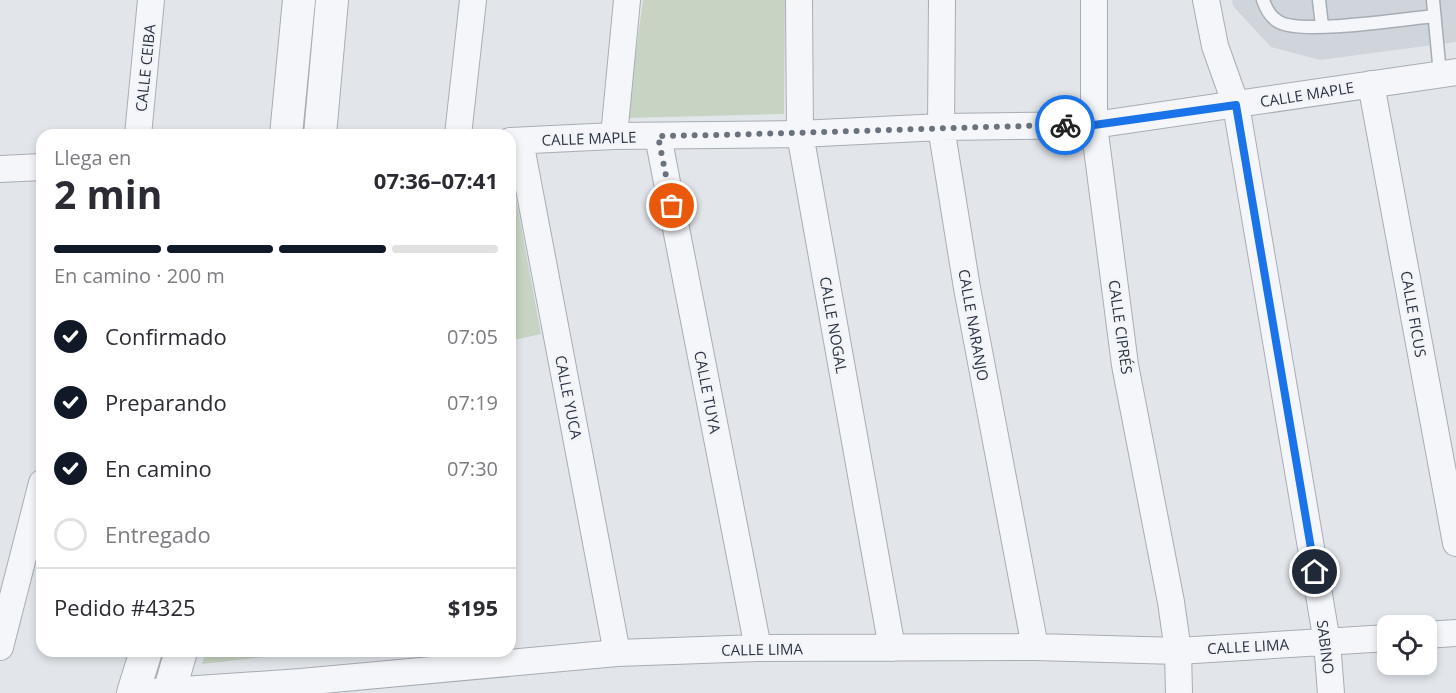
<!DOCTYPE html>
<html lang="es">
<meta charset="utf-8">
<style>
body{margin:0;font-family:"Open Sans",sans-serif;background:#f7f7f7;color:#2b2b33;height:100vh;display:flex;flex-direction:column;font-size:22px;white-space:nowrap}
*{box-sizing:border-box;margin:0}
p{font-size:20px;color:#7c7c81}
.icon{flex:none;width:33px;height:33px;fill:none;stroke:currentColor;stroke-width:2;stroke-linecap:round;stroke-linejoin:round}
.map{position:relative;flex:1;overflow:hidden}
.drawer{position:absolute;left:36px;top:129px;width:480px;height:528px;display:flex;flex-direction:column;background:#fff;border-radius:18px;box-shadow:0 3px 9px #0003}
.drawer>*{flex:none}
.controls{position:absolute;left:1377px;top:615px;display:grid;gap:12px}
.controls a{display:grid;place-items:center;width:60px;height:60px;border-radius:12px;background:#fff;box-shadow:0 3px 9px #0003;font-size:30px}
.pin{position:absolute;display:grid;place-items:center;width:51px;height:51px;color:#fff;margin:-26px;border:3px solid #fff;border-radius:50%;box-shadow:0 2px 6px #0007}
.courier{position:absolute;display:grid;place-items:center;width:60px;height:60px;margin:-30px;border:4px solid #1a73e8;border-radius:50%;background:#fff;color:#222;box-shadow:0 2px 8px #0007}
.overview em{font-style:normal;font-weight:700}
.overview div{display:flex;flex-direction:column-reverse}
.overview{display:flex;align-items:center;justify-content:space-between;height:102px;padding:0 18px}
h1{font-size:39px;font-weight:700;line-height:45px}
.bar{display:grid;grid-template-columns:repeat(4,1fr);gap:9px 6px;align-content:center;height:72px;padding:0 18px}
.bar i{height:8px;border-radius:4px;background:#e1e1e2}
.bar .on{background:#111827}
.bar p{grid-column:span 4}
.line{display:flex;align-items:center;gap:15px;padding:0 18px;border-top:2px solid #e1e1e2}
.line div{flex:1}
ol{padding:0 18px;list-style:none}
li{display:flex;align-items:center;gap:18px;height:66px}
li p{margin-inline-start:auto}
li .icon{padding:6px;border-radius:50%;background:#111827;color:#fff;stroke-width:4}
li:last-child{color:#7c7c81}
li i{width:33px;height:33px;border:3px solid #e1e1e2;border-radius:50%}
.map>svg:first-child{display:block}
.built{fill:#d0d5dc}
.green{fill:#c8d4c3}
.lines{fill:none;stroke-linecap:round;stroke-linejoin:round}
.service-casing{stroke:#a7adb5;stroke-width:15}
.minor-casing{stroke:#a7adb5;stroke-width:28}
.tertiary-casing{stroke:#a7adb5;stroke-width:34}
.service{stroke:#f5f6f9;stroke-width:12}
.minor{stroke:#f5f6f9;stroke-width:26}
.tertiary{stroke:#f5f6f9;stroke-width:32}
.done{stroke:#6a727e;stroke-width:6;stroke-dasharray:0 10.8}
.route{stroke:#1a73e8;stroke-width:8}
.labels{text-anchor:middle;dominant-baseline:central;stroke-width:5;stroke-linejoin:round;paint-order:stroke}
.street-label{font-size:15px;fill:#2a3343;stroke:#f2f4f8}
</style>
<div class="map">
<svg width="1456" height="693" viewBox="0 0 1456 693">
<rect width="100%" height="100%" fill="#e2e6eb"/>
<!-- built -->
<path class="built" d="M1232,0H1456V42L1320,60L1271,47L1233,6Z"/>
<!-- green -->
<path class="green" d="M643,0H785L784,114L627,118Z
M510,166L541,334L510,341Z
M206,651H319L202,664Z"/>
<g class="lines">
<defs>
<path id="service" d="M1263,0C1266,9 1270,17 1279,22C1302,35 1404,19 1434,16
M1319,0L1322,26
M1433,0L1440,74"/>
<path id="minor" d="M799,0L800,134L892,648
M942,0L941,127L967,288L1035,647
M1094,0V125L1125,365L1171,602L1178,651L1179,693
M1206,0L1215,46L1236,105L1327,642L1331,693
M1371,84L1456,543
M138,135L151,0
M458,135L473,0
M614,136L627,0
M658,136L758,648
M510,141L614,136L800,134L941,127L1094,125L1456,72
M520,141L617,653
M0,169L42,167
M1426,635L1456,633
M0,647L42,483
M138,693L301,682L617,653L758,648L1035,647L1178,651L1388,638"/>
<path id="tertiary" d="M286,135L299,0
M320,135L332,0
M133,693L146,651
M169,693L181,651"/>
</defs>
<!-- service casing -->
<use href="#service" class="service-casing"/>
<!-- minor casing -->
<use href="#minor" class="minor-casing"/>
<!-- tertiary casing -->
<use href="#tertiary" class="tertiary-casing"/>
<!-- service -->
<use href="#service" class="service"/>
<!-- minor -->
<use href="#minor" class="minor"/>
<!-- tertiary -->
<use href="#tertiary" class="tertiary"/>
</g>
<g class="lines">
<!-- done -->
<path class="done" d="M672,206L658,136C794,134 929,128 1065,125"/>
<!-- route -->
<path class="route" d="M1065,125H1094L1236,105L1315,572"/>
</g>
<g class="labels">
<!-- street labels -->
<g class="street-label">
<text transform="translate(145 68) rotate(-84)">CALLE CEIBA</text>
<text transform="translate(1307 94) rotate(-9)">CALLE MAPLE</text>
<text transform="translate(589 138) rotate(-2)">CALLE MAPLE</text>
<text transform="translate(1414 314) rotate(80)">CALLE FICUS</text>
<text transform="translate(834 325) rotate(80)">CALLE NOGAL</text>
<text transform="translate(974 325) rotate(80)">CALLE NARANJO</text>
<text transform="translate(1121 327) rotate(82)">CALLE CIPRÉS</text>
<text transform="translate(708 392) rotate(79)">CALLE TUYA</text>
<text transform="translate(569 397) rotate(79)">CALLE YUCA</text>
<text transform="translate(1248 646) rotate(-3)">CALLE LIMA</text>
<text transform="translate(1326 647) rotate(83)">SABINO</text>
<text transform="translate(762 649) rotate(-1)">CALLE LIMA</text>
</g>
</g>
</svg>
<div class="controls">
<a><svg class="icon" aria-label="locate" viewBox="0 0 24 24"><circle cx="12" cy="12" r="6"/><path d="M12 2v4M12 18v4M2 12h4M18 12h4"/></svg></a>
</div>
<div class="pin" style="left:672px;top:206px;background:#ea580c"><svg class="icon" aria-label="bag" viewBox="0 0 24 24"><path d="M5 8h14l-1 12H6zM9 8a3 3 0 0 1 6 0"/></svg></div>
<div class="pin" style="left:1315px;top:572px;background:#1f2937"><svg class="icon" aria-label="home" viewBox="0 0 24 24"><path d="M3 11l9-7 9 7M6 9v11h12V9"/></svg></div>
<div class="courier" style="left:1065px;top:125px"><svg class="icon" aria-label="bike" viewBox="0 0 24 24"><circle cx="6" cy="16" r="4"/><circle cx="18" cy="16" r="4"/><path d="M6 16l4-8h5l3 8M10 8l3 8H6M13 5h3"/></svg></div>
<section class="drawer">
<div class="overview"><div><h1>2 min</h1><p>Llega en</p></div><em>07:36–07:41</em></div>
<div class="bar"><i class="on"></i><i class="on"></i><i class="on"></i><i></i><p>En camino · 200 m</p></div>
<ol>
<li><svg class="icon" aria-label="check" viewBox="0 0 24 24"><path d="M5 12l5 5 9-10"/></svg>Confirmado<p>07:05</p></li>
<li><svg class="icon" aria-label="check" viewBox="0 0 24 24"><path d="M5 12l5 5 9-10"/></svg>Preparando<p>07:19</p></li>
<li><svg class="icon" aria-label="check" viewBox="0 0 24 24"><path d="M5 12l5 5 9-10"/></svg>En camino<p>07:30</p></li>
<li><i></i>Entregado</li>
</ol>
<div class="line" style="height:78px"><div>Pedido #4325</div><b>$195</b></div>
</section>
</div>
